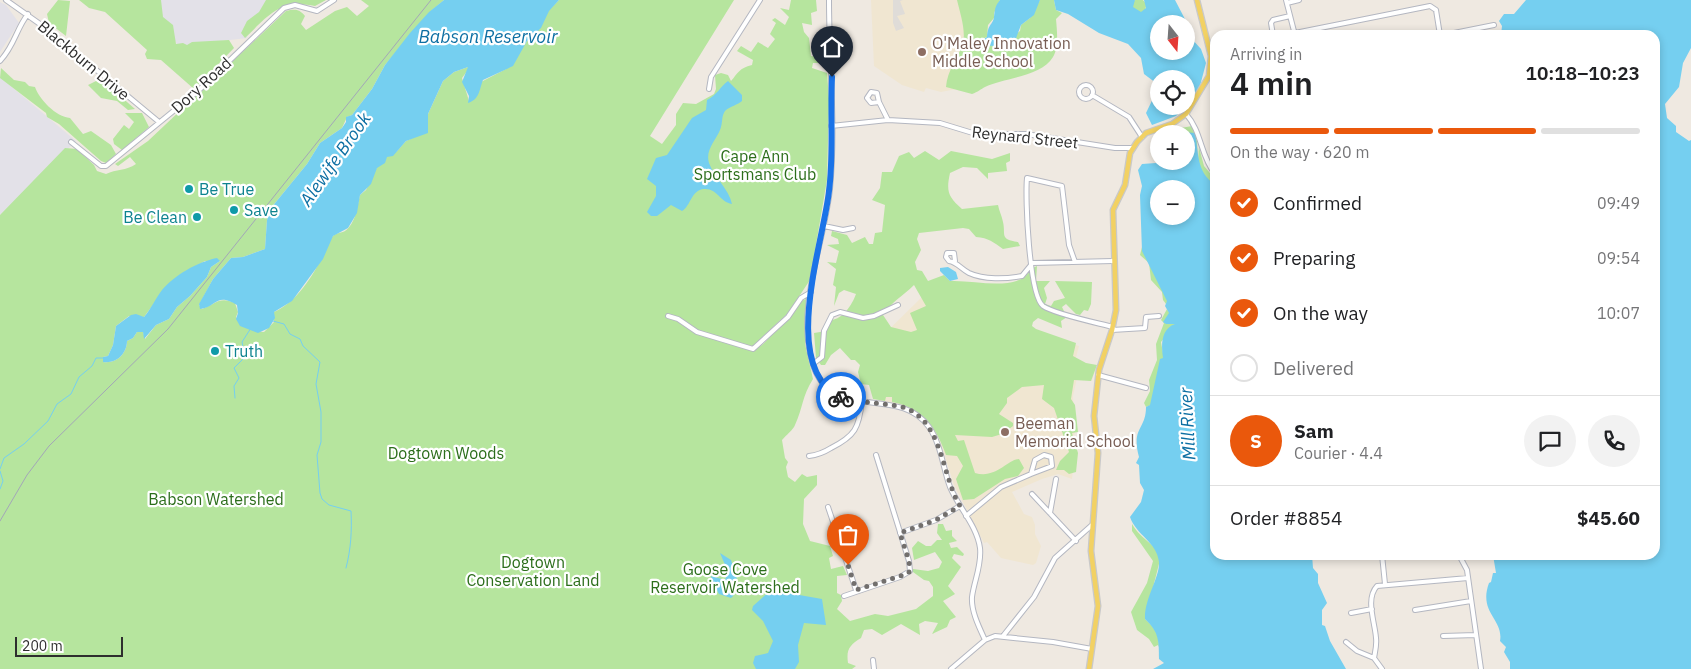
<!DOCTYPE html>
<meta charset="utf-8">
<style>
body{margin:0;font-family:"IBM Plex Sans",sans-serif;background:#f2f2f2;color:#202124;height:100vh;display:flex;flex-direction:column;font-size:19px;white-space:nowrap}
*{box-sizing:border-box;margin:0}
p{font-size:16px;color:#757577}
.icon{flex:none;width:28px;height:28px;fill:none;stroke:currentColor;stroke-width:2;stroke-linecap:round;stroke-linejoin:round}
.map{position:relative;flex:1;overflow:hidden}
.side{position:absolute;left:1210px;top:30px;width:450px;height:530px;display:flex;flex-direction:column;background:#fff;border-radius:15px;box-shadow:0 2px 8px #0003}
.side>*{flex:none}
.needle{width:32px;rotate:163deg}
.controls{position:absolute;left:1150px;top:15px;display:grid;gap:10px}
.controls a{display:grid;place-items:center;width:45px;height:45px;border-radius:50%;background:#fff;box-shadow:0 2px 8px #0003;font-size:25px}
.scale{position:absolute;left:15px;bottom:12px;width:108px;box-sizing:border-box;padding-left:5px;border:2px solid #2e2e2e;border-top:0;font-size:14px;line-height:18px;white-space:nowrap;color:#2e2e2e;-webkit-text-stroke:4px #fff;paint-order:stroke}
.pin{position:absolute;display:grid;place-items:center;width:42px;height:42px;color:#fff;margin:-51px -21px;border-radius:50% 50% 50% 0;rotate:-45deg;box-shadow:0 0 5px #0007}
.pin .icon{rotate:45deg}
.courier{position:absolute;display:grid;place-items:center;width:50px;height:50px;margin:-25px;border:4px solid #1a73e8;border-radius:50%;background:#fff;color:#222;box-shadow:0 1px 6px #0007}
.summary em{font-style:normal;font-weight:600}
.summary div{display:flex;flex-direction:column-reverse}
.summary{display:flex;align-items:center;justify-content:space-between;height:85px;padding:0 20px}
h1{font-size:32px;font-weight:600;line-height:38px}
.bar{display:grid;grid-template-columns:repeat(4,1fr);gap:8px 5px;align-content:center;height:60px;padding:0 20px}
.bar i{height:6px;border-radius:4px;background:#e0e0e0}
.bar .active{background:#ea580c}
.bar p{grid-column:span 4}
.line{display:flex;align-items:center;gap:12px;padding:0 20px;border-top:1px solid #e0e0e0}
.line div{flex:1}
.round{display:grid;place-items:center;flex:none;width:52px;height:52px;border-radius:26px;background:#f2f2f2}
ol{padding:0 20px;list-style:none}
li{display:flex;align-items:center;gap:15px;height:55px}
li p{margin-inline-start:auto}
li .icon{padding:5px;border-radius:50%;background:#ea580c;color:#fff;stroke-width:4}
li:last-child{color:#757577}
li i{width:28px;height:28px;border:2px solid #e0e0e0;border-radius:50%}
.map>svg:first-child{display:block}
.industrial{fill:#e3e1e8}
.education{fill:#f0e6d1}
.green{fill:#b6e59e;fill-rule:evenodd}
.plaza{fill:#dfdcd8}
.water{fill:#75cff0;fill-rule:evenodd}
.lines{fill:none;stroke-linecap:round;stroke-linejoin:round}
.stream{stroke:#75cff0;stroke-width:1}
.minor-casing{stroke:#b4b7c1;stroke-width:6}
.major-casing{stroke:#c9c9c9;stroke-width:7}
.minor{stroke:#fff;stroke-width:4}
.major{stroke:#f2d163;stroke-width:4.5}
.rail{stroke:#a3a6b8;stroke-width:1}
.done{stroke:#726f6d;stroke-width:5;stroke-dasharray:0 9}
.route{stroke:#1a73e8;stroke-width:6}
.education-dot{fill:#8d6e63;stroke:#fff;stroke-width:2}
.culture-dot{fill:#0f9aa8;stroke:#fff;stroke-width:2}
.labels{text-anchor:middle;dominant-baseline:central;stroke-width:4.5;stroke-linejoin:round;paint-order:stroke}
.education-label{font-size:16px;fill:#785e54;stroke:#fff;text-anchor:start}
.street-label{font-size:16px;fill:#2e2e2e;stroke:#fff}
.park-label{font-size:16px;fill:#2c6e1b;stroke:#fff}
.culture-label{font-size:16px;fill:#0d838f;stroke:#fff;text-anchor:start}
.water-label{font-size:18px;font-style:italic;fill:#0d6fa3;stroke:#fff}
</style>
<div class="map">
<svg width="1691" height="669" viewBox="0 0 1691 669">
<rect width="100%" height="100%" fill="#efe9e1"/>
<!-- industrial -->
<path class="industrial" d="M158,0H268L258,14L250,20L247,38L178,46L160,16Z
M0,2L6,5L19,23L0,52Z
M0,77L76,141L0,215Z"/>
<!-- education -->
<path class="education" d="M871,0H986L962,88L941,92L926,88L924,92L902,85L874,66Z
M923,296L1079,346L1075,361L1096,366L1092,381L1077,378L1073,396L1075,449L1072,479L1058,474L1042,479L1012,492L1024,514L1032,517L1035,525V534L1041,546L1036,563L1033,565L1001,558L987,542L984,543L954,485L940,441L931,424L910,408L880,402L867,351Z"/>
<!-- green -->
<path class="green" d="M1132 6a7 7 0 1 1 14 0a7 7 0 1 1-14 0Z
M58,0L70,1L66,36L49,23L47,14Z
M79,0H161L163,17L173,25L176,44L183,43L187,45L192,42L229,40L234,48L194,89L161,60L147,59L145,54L147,50L105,12L89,8Z
M266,0H326L315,6C279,0 270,14 245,38L241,33L247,21L259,12Z
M361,0H444L431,11L385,65L372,89L352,115L347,117L342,128L320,143L307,164L271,208L267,220L265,249L243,257L231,258L213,279L199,305L202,309C216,304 219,296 235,303L238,312L236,317C243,328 251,331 264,332L274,322V312C303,299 319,264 332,237C335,233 341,233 345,231C356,223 357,207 360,195L366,190L377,167L386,157L397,151L406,141L428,131V114L443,81L454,72L468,67V70L462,78L469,101L481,82L506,69L534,32L539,29L548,11L559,0H734L650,136L662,144L676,125V114L683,103L696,104L714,94L716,89L715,75L721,73L728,75L731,81C738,73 739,68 752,65L753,60L737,51L741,46L751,52L758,42L768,48L775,39L770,34L776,23L772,20L775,18L785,25L789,17L780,8L789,10L791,0H816L817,11L811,13L812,25L802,23L804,32L809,38L811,56L818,57V63H813L812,68L827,73L829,99L827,180L810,280L788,313L752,347L751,350C771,348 786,306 806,299L805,344L813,379C802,396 803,408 795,425C793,430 786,435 782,440L785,458L788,462L786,467L788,477L795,482L802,474L807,477L817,475V485L804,499L803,524L810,541L830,546L833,556L829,558L831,569L843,566L847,575L837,576V593L841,595L842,601L837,609L850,621L875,614L888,616L916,609L933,596V587L929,581L924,580L913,572V569L928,571L939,568L942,562L935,552L914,560L912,548L918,541L926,546H931L937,540H942L937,533L938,524H943L946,531L952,530V536L957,541L949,543L951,548L957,547L964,554L963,556L954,554L952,558L961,567L948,586L955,594L943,601L956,617L950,620L947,627L932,634L938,623L925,621L919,624L920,635L901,624L882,635L872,629L864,630L861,638C850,645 846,649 848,663L856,666L852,669H0V215L65,148L77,149L94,165L97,171L106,174C116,169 126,171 136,164L130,157L118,166L115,164L148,141L286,11C295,9 299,9 305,16L301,24L306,30L335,11L347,7L357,16L369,6ZM205,261H220L211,267L207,277L190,296L177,307L169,319L156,325L145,339L143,332H137L133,338L127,341C127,353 117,364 103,362V357L108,356L113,345L116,326L129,316L144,317L167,286L181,274Z
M957,0H1000L994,13V18L988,25L987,37L982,39L984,44L994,46L1004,38L1008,40L1020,31L1021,25L1030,18L1040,0H1054L1056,10L1062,13L1056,19C1057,31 1059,47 1053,57C1041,77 1003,78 985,87C981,89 978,92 972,94L946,87C947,70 958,59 963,43C966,30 960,13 957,0Z
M1,68L14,80L25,82L29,86L35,87C39,99 56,117 70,118L83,134L91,131L111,145L116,154L106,163L101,161L59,124L47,117L46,113L0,78Z
M98,80L103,81L135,109L128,110L117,101L101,98L88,85Z
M125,113H142L149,127L122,150L114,144L113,139L124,125L129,129L134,122Z
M1192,126L1197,141L1198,160L1199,147L1204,166L1215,179V186L1207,194L1186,134H1183L1181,128Z
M925,151L939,160L951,151L992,159L1010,153V161L1006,163L1007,171L988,173V179L977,168L963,167L950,173C946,191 948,197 962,209L998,205C999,211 1002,216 1003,222C1006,235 999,239 1018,242L1020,246L1003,249C993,242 989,238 976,237L969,229L963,228L919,233L917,239L921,250L915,262L917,270L922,271L928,281L944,275L950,281C972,280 999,288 1019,280C1028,277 1029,269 1037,266L1036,281H1050L1044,288L1047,298L1045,304L1051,306L1054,301L1065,298L1055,281L1092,282L1091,304L1088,311L1084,310L1080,315L1076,314L1066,304L1062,307L1067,317L1061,321L1062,328L1038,318L1033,322L1032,326L1036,329L1076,343L1073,356L1086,363L1097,365L1091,381L1074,380L1071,399L1075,405L1078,432L1072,433L1078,453L1076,472L1069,474L1064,470H1056L1060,461L1069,452L1054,408L1042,399L1044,385L1022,387L1007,398V403L999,414L1013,423V426L1002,434L992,437L955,435L958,441L964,440L975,473C996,479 1007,460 1019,459L1024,468L1018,476L1005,479L974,499L963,500L956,479L963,466L957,456L946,455C936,427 923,408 892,402V397H886L885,401L873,399L869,385L861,384L858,372L860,365L855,360H851L840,348L831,355L825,365H821L816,358L814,333L826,331L831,320C843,319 852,305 856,294L844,290L839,293L834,306L836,287L833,285L836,269L827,262L836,263L839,251L827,245L839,244L838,239L831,236L832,231L847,235L852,243L865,237L869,244H873L875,233L882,232L885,205L872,200L880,188L882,172H892L899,156L909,152L914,158ZM914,285L926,306L910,313L917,330L911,332L891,327L883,315C891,302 903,296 914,285Z
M1142,247L1170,297L1166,304L1163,300L1162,292L1151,280L1149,263L1140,255Z
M1167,309L1176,324L1161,342L1164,359L1151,405L1146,407L1144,403L1150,391L1149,380L1157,360L1156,344L1164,323L1161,320Z
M1132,524C1139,537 1153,543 1161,556L1145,619C1155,628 1159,634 1159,647L1158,645L1154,647L1149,639L1137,630L1131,612L1147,583L1153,561L1132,531Z"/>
<!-- plaza -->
<path class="plaza" d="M893,0H903L900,1L905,14L897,16L904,28L896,31L893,23Z"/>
<!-- water -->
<path class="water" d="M444,0H559L549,11L541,28L527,41L513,66L483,80C479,90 480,99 468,103L469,96L462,82L468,67L454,72L443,81L428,114V133L406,141L393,156L387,157L385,163L377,168L371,184L360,195L357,213L348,228L333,236L323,259L292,301L274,312L275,318L269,328L258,333L240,326L236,319L238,313L237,305C216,292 217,307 200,309L199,304L213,279L231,258L243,257L265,249L267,220L271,208L307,164L320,143L342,128L346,122V117L352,115L372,89L385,65L410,33L429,12Z
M1000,0H1040L1034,15L1021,25L1015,41L1012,42L1004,38L994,46L981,45L979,42L987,37C988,23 993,25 994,17C995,9 995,6 1000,0Z
M1054,0H1135L1133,7L1141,12L1146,8L1144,0H1175L1187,23L1191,38L1201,49L1206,63L1200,86L1186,106V79H1159V106H1186L1176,116L1152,125L1146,113L1158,88L1156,83L1144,74L1141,58L1128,44L1099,33L1068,14L1056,10ZM1159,24H1186V51H1159Z
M1526,0H1691V48L1683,63L1679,87L1665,104L1667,118L1676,126V132L1689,141L1691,140V669H1510V662L1504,652L1506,647L1500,641C1504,619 1478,613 1489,583L1491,582L1493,573H1496L1493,555H1655V35H1501L1502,26L1499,21L1504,14H1514Z
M728,81L742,95V101C738,105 730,106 725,111C721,117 723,123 720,130C716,140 705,150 709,163C714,177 729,189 732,204C720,202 717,188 704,189C691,190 691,206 682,211L671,205L657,216H651L647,212L656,196V186L647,179L656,158L667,155L692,118L706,110L707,100C717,95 720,87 728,81Z
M1181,128L1183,132L1195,133C1199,154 1196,171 1215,185V555H1312L1313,568L1318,574V583L1327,603L1322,610V625L1325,626L1330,641L1346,669H1153L1164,663L1159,659C1159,641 1159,632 1145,619C1144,599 1160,577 1159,562C1157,542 1136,535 1130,517L1141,502L1144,490L1140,483L1139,465L1136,463L1139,457C1131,427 1146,430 1146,407L1150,405L1160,359L1163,358C1161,345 1161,329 1175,324H1166L1163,322L1169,313L1165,306L1167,301L1142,251L1140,195L1142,186L1138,170L1142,164L1156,163L1159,159V161H1186V134H1161ZM1159,189H1186V216H1159Z
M217,258L220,261L211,267L207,277L190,296L177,307L169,319L156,325L144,339L143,332H137L133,338L127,341C127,353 117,364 103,362V357L108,356L113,345L116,326L131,315L136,314L144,317C151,309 155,299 162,290C175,275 197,262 217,258Z
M948,267L956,272L958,279L950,281L940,271V268Z
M720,553L731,560C735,573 743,588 731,598L719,594L712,582L711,576L725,580L728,572Z
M771,590L822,599L826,625L804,623L798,645L799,662L795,669H756L753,663L755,656L768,653L773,641L763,621L752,610L753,606Z"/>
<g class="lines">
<!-- stream -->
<path class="stream" d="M273,321L284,324L290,334L300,339L303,346L320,362L316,384L321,412V442L317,455L320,493L322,499L329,505L351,511C352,530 351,549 346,568
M235,398L234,386L239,378L234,368L245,357L242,342L251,328
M0,469L4,458L24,444L48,421L57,404L71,394L79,377L92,366L96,358H104
M0,471L3,481L0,489"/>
<defs>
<path id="minor" d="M6,0L47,29L159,122
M829,0C829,63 836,126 830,189C824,245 795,309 813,365C832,424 899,384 929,427C941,444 943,468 950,487C959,508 977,526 980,548C982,565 974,581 972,597C971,611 979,627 985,640
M1286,0L1295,35
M1287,3L1299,0
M1295,33L1430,6L1436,10L1440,35
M1273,35L1271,23L1273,20L1290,16
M1444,35L1494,25
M0,61C15,45 16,29 28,14
M1079 92a7 7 0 1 1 14 0a7 7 0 1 1-14 0Z
M709,89L711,77L760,0
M1092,95L1129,117L1142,137
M879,102L871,103L867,98L871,92L877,93L879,102L888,120
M1186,114C1202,132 1200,155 1215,174
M831,126L888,120L940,123L976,134H1026L1115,148H1133
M71,142L101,166H106L198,91L284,8L295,5L317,11L334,0
M824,226L843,230L853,228
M955,261L954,253H947L946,257L949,261C957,262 961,269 969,273C984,280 1006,279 1022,276L1031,265
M1075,262L1069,245L1062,186L1027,178C1025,198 1029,295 1043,306C1054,314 1098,323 1113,327
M1032,263L1113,261
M668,316L678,319L697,332L753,349L788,317L801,298L811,292
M1112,330L1145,328L1146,317L1159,316
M813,364L822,357L824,331L832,315L840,312L863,318L874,316L898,305
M1098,375L1146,388
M809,456C818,455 823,453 831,448C855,436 859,428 862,401
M1032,494L1076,541
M828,507L856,590
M1050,513L1056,479
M966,516L1001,487L1031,474L1035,460L1044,455L1051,457L1052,466L1031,474
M900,533L936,520L960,506
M1382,555L1385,584
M1459,555L1467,570L1481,669
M844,596L900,577L910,571L909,561L876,455
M1415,610L1471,601
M1351,613L1372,609
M1003,636L1034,597L1055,558L1092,525
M1443,636L1476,635
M1346,642L1357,651L1374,658
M1374,658C1375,652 1377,645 1376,638C1375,622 1365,599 1377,586L1468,578
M1374,658L1382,669
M873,660L874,669
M951,669L985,640L995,636L1053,642L1092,649"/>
<path id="major" d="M1089,669L1098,606L1091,551L1098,453L1094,416L1099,370L1112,330L1116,310L1113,210L1125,185L1130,153L1137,142L1146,133L1172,124L1186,114L1209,76L1211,56L1197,0"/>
</defs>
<!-- minor casing -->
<use href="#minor" class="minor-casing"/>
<!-- major casing -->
<use href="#major" class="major-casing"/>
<!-- minor -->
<use href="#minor" class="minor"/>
<!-- major -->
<use href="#major" class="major"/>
<!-- rail -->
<path class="rail" d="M0,521L27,475L49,446L168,329L431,0"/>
</g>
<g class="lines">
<!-- done -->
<path class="done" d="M841,397C860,404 882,402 902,407C943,419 941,475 960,506L936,520L900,533L909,561L910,571L907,574L856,590L848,565"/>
<!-- route -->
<path class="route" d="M832,77C830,115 834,153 829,191C824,241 778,369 841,397"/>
</g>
<!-- markers -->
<g class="education-dot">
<circle cx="922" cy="52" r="5"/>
<circle cx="1005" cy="432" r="5"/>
</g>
<g class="culture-dot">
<circle cx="189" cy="189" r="5"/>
<circle cx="234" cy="210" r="5"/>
<circle cx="197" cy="217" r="5"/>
<circle cx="215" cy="351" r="5"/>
</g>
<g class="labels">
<!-- education labels -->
<g class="education-label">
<text x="932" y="43">O'Maley Innovation<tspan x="932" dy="18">Middle School</tspan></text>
<text x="1015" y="423">Beeman<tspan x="1015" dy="18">Memorial School</tspan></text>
</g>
<!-- street labels -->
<g class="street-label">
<text transform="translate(84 60) rotate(40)">Blackburn Drive</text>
<text transform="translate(201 85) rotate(-42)">Dory Road</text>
<text transform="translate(1025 137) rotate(6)">Reynard Street</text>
</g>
<!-- park labels -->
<g class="park-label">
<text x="755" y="156">Cape Ann<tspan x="755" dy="18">Sportsmans Club</tspan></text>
<text x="446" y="453">Dogtown Woods</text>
<text x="216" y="499">Babson Watershed</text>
<text x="533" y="562">Dogtown<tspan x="533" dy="18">Conservation Land</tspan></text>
<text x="725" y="569">Goose Cove<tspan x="725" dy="18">Reservoir Watershed</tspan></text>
</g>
<!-- culture labels -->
<g class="culture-label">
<text x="199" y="189">Be True</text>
<text x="244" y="210">Save</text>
<text x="187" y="217" text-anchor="end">Be Clean</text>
<text x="225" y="351">Truth</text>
</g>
<!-- water labels -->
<g class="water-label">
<text x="488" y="36">Babson Reservoir</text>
<text transform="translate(335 159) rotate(-55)">Alewife Brook</text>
<text transform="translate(1187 424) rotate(-93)">Mill River</text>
</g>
</g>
</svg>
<div class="controls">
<a><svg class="needle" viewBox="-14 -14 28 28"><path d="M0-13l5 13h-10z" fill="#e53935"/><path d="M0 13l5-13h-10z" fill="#757577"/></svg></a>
<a><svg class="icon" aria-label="locate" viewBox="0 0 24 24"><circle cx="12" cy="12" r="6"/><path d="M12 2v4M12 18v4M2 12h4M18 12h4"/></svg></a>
<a>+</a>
<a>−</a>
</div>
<div class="scale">200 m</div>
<div class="pin" style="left:848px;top:565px;background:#ea580c"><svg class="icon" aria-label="bag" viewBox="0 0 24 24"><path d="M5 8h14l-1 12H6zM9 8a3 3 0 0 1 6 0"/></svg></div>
<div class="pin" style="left:832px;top:77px;background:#1f2937"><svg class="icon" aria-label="home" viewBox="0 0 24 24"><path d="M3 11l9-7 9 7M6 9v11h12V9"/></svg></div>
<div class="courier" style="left:841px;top:397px"><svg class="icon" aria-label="bike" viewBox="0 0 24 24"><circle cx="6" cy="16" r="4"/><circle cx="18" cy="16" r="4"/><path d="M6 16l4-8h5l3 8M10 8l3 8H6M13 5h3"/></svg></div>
<section class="side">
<div class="summary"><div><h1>4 min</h1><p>Arriving in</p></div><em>10:18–10:23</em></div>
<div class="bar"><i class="active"></i><i class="active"></i><i class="active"></i><i></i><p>On the way · 620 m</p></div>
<ol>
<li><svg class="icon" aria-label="check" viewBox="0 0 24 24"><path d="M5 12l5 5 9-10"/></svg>Confirmed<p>09:49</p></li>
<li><svg class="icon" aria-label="check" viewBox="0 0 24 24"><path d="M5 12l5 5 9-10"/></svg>Preparing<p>09:54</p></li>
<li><svg class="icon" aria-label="check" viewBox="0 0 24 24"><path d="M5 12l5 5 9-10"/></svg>On the way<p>10:07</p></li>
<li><i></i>Delivered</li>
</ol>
<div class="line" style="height:90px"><b class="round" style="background:#ea580c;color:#fff">S</b><div><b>Sam</b><p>Courier · 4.4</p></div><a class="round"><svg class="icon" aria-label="chat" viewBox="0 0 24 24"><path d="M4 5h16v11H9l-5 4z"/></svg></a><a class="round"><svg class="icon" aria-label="phone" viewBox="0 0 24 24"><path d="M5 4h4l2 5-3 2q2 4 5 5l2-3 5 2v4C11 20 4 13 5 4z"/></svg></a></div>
<div class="line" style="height:65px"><div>Order #8854</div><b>$45.60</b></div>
</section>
</div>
